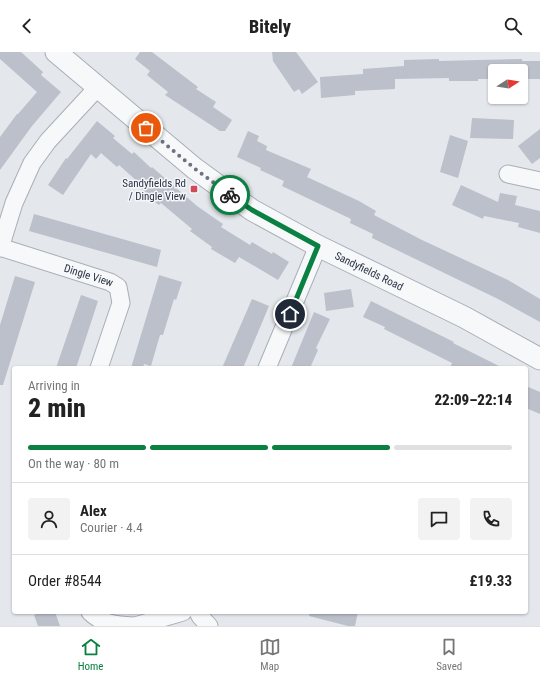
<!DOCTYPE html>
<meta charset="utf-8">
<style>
body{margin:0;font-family:"Roboto Condensed",sans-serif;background:#f2f2f2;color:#222;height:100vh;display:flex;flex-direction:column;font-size:15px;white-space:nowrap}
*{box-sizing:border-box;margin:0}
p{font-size:13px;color:#767676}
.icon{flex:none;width:22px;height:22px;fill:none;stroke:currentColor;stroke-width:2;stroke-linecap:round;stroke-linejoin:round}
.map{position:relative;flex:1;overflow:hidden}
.side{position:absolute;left:12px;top:314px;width:516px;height:248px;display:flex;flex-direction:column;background:#fff;border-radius:4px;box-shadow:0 1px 3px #0004}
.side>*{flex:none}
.needle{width:26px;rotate:78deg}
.tools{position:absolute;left:488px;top:12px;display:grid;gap:8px}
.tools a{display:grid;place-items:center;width:40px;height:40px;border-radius:4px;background:#fff;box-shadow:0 1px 3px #0004;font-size:20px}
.pin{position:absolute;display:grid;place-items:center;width:34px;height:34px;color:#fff;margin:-17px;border:2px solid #fff;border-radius:50%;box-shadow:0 1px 4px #0007}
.courier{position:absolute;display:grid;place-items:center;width:40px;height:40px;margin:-20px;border:3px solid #0b8043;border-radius:50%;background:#fff;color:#222;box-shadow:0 1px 5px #0007}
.overview em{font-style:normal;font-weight:800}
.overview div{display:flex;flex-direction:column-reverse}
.overview{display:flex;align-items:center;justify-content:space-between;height:68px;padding:0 16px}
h1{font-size:26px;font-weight:800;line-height:30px}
.bar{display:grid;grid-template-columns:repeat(4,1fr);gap:6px 4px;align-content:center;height:48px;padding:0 16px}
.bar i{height:5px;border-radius:3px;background:#e0e0e0}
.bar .selected{background:#0b8043}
.bar p{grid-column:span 4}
.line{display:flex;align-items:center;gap:10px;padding:0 16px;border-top:1px solid #e0e0e0}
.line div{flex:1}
.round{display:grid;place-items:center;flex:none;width:42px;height:42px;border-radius:4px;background:#f2f2f2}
header{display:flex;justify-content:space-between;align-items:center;height:52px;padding:0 16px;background:#fff;font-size:18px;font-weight:800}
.tabs{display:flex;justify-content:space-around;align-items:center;height:56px;border-top:1px solid #e0e0e0;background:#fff;font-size:11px;color:#767676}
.tabs a{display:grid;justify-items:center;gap:2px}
.tabs .selected{color:#0b8043}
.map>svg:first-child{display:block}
.building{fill:#bbc0ca}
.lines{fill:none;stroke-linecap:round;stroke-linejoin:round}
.minor-casing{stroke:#a9aeb7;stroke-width:19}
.tertiary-casing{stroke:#a9aeb7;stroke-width:23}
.minor{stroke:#f7f8fa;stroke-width:17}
.tertiary{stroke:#f7f8fa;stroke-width:21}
.done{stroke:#6c737f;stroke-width:4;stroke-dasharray:0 7.2}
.route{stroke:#0b8043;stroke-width:5}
.poi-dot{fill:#d1495b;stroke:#f4f6f9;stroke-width:1.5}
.labels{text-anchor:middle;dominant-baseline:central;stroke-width:3;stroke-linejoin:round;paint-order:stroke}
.poi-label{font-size:11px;fill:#2b3445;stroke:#f4f6f9;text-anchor:end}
.street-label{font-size:11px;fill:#2b3445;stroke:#f4f6f9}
</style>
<header><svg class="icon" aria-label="back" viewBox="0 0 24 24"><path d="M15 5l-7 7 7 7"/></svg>Bitely<svg class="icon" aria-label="search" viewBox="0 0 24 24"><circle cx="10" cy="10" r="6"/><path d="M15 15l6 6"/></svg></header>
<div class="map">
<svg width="540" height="574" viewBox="0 0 540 574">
<rect width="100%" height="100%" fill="#e4e7ec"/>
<!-- building -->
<path class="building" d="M0,0H21L43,20L41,23L61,40L32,74L0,118V85L17,62H18L37,40L0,7Z
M140,0H152L198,35L196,37L216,50L213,55L232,68L225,79H220L165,43L168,40L147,23L150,19L135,7Z
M272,0H296L318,30L302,42L299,37L294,40L273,9Z
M439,7V9L522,7V9H540V27H521V19H495V27H478V29H449V26L395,27V37L355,39V43L321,46L320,25L363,22V17L404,14V8Z
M472,66L514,68L513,87L470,86Z
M97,69L115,84L113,86L132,102L134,100L151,116L152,115L197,154L223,172L221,175L250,193L252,190L272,202L273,200L289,210L278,228L239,205L235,211L211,197L212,195L190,179L192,177L161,151L159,153L155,150L137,132L138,130L119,113L117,115L101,101L96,107L91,102L63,143L48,133L66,106L67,107Z
M540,77V106L532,112L518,94Z
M248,79L259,84L257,89L267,94L266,98L311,117L307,125L359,149L376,159L374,163L422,188L508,228L540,247V270L498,247L372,186L373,182L350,171L351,167L282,134L284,129L260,118L261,116L237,105Z
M450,83L468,89L458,126L440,120Z
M461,133L498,150L500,141L517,144L515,153L540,159V181L518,175L519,171L484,164L483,167L452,153Z
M34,162L161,198L157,215L29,179Z
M159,223L182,230L176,248L174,247L163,283H160L151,314L144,312L143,316H131Z
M15,224L35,230L3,333H0V273Z
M351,237L354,255L326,259L324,241Z
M81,243L98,249L82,298L76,316H56Z
M252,247L269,254L243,316H222Z
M371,249L454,290L453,291L503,316H450L452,311L384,277L385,275L363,265Z
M314,260L330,267L316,296L318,298L310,316H291Z
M526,334L540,340V362L526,356Z
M42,560H55L60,574H38L34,563Z
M310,560H358L355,574H348L309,564Z"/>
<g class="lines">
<defs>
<g id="minor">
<path d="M508,122L540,129"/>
<path id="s1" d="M0,195L110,230L118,235L121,251L99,316"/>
<path d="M0,196L14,151L32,111L48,89L97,36"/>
<path d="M267,316L318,194"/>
<path d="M90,560C102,572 117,573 133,574"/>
<path d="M198,560L200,564L209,574"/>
<path d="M135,574L183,560"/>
</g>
<g id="tertiary">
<path id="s2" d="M56,0L194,116L252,158L318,194L464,265L540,307"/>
</g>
</defs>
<!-- minor casing -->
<use href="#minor" class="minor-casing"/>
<!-- tertiary casing -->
<use href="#tertiary" class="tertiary-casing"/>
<!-- minor -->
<use href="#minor" class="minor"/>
<!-- tertiary -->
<use href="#tertiary" class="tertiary"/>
</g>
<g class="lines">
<!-- done -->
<path class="done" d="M146,76L194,116L230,143"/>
<!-- route -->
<path class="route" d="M230,143L252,158L318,194L290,262"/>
</g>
<!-- markers -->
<rect class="poi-dot" x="190" y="133" width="8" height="8" rx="2"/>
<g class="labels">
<!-- poi labels -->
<g class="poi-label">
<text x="186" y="131">Sandyfields Rd<tspan x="186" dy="13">/ Dingle View</tspan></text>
</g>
<!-- street labels -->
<g class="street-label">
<text stroke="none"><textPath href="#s2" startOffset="384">Sandyfields Road</textPath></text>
<text stroke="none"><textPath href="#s1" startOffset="93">Dingle View</textPath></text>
</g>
</g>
</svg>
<div class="tools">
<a><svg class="needle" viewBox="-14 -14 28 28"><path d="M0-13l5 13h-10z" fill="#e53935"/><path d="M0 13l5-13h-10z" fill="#767676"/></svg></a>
</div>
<div class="pin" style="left:146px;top:76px;background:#ea580c"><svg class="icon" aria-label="bag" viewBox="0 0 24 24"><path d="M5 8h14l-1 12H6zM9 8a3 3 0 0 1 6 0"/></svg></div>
<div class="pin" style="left:290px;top:262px;background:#1f2937"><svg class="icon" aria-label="home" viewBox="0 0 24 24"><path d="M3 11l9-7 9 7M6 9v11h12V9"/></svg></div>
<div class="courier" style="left:230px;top:143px"><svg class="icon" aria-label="bike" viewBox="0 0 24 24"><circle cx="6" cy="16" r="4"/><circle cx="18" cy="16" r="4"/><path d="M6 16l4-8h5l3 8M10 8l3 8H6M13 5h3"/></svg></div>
<section class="side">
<div class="overview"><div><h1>2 min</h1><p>Arriving in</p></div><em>22:09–22:14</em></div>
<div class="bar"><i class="selected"></i><i class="selected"></i><i class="selected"></i><i></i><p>On the way · 80 m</p></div>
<div class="line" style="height:72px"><a class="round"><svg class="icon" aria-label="person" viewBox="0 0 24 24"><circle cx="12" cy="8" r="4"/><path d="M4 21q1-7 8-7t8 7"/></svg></a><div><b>Alex</b><p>Courier · 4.4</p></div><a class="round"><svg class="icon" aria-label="chat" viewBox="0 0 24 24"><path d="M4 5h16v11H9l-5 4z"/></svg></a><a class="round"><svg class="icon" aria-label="phone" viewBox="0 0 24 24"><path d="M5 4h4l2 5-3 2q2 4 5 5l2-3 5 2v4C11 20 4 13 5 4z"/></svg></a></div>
<div class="line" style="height:52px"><div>Order #8544</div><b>£19.33</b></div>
</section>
</div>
<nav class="tabs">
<a class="selected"><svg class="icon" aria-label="home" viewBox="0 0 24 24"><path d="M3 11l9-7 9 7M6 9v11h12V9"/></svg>Home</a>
<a><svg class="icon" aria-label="map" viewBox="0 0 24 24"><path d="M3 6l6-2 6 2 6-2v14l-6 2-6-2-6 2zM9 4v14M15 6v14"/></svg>Map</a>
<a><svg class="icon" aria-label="saved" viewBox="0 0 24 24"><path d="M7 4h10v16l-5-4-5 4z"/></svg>Saved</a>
</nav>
